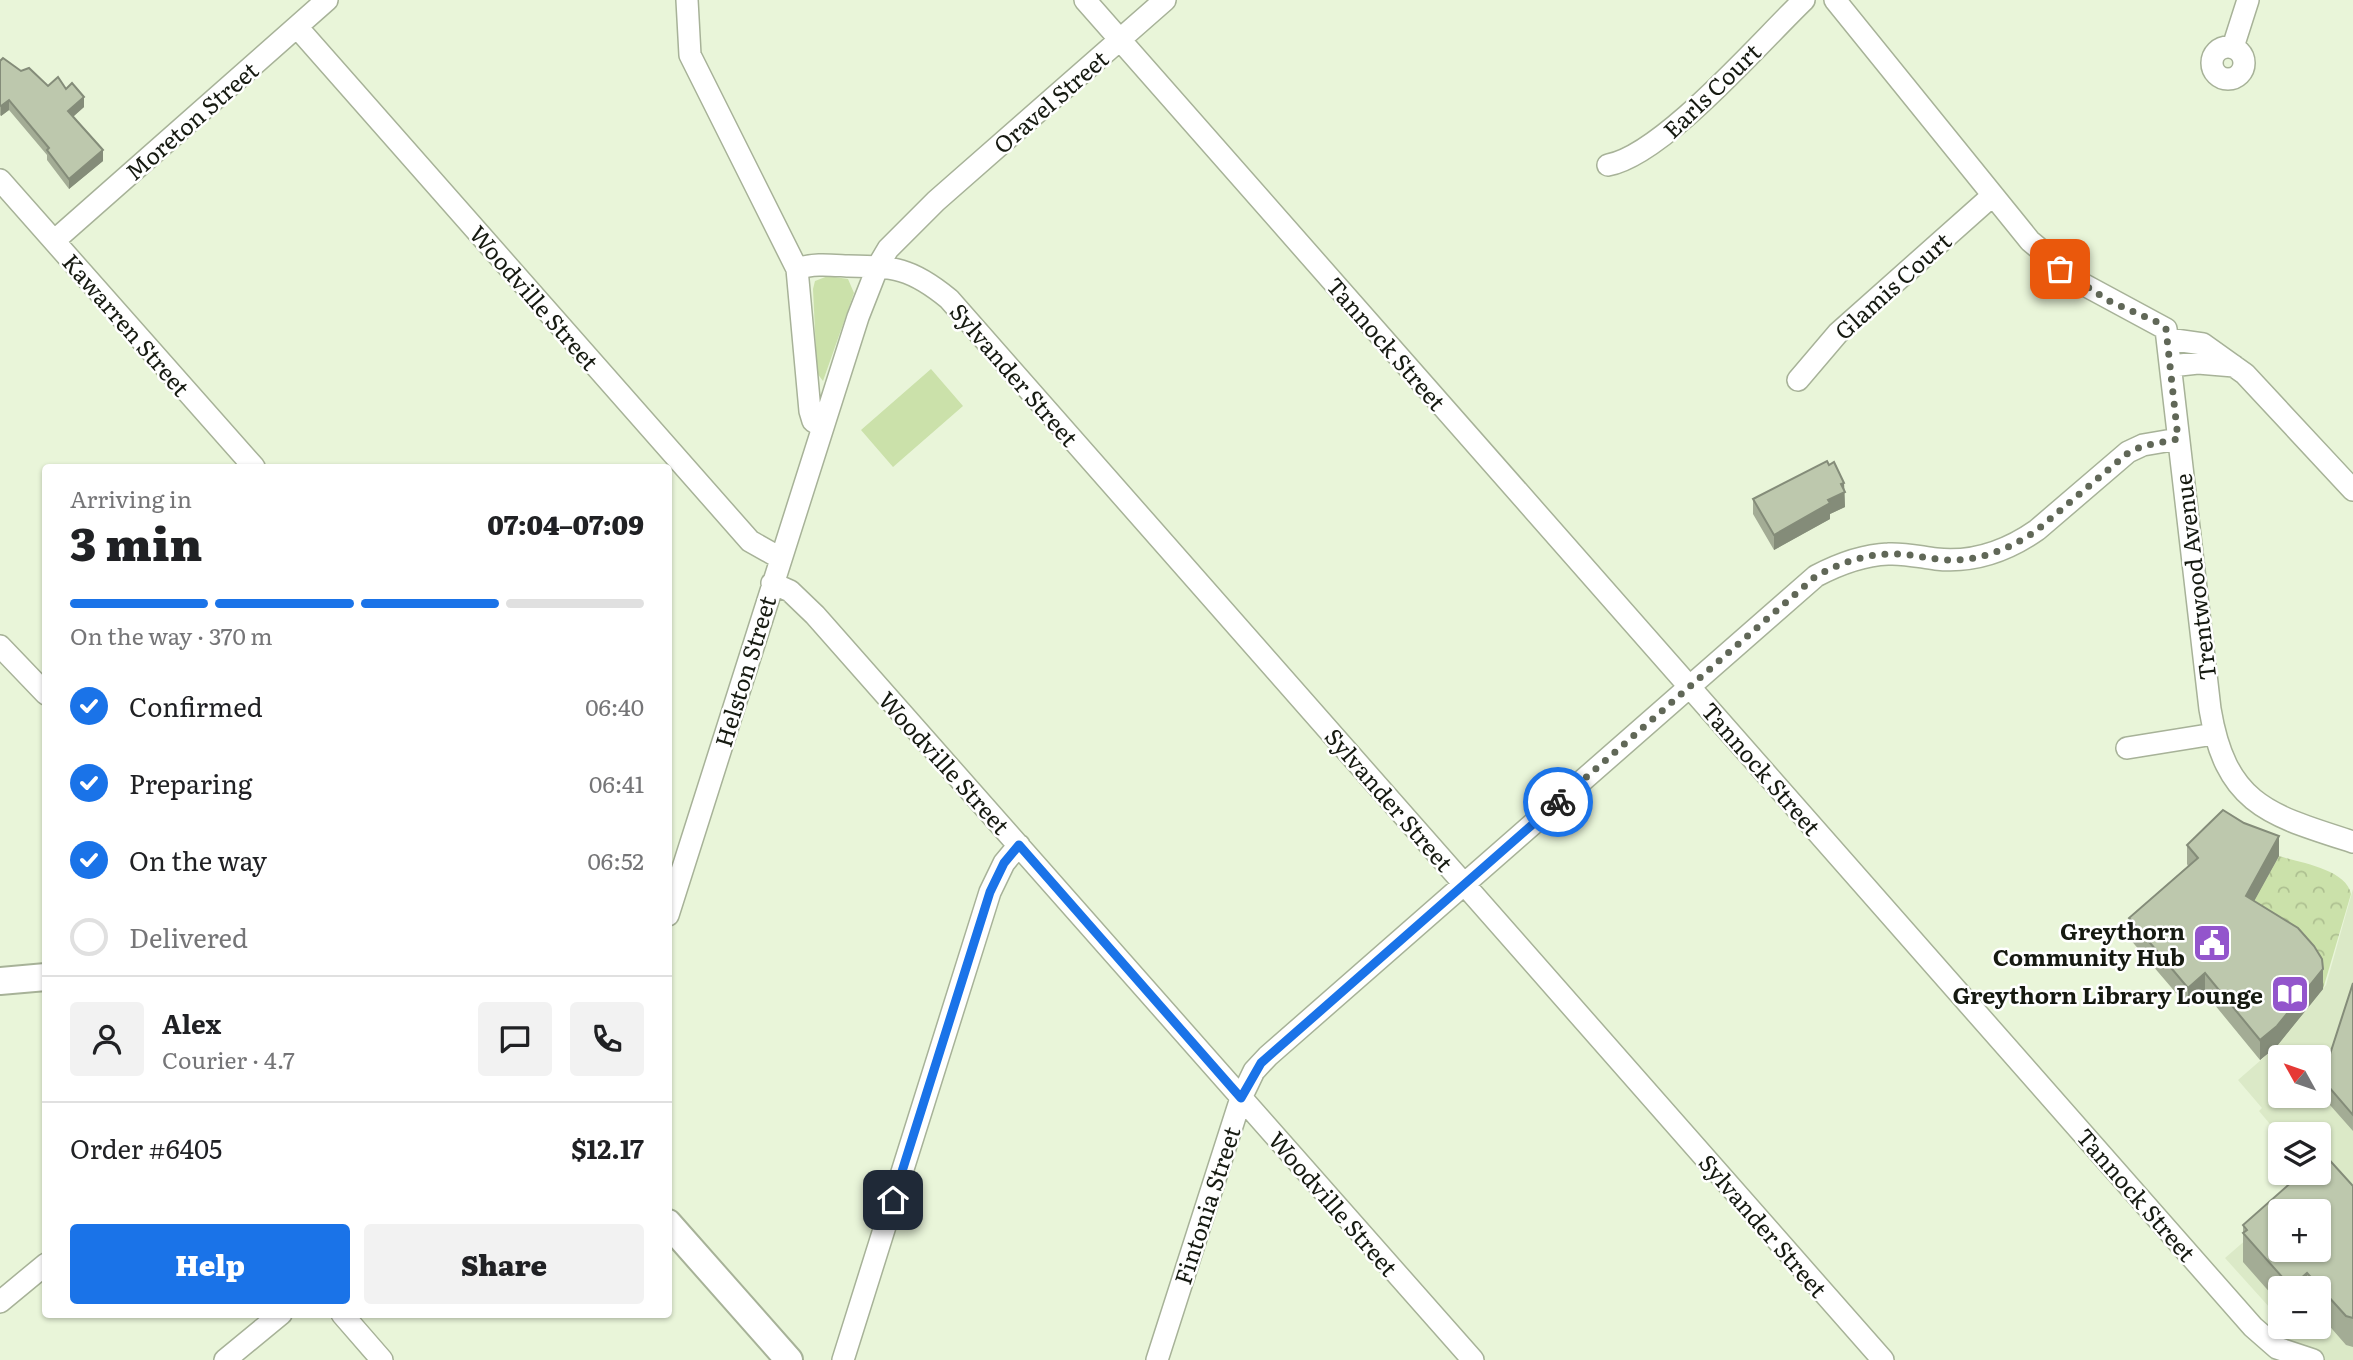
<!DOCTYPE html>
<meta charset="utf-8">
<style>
body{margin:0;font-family:Literata,serif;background:#f2f2f2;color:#202124;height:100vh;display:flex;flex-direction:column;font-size:26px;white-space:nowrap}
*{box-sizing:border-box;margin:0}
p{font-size:23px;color:#757577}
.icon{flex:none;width:38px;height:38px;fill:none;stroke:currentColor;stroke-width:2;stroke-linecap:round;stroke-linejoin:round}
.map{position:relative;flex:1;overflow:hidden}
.side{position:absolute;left:42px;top:464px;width:630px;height:854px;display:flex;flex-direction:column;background:#fff;border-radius:7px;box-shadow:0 2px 5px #0004}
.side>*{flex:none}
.needle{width:46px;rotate:310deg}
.tools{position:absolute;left:2268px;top:1045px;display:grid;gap:14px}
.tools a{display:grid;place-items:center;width:63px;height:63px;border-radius:7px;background:#fff;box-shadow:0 2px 5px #0004;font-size:35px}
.pin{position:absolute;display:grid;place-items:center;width:60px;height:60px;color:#fff;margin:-30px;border-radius:14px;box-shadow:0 4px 10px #0006}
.courier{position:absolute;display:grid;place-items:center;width:70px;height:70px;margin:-35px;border:5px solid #1a73e8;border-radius:50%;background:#fff;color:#222;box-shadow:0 2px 9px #0007}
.head em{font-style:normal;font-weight:800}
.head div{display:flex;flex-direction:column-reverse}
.head{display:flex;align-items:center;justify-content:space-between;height:119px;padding:0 28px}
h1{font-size:46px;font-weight:800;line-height:52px}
.bar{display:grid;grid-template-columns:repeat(4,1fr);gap:10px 7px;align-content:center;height:84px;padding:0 28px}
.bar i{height:9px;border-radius:5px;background:#e0e0e0}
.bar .on{background:#1a73e8}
.bar p{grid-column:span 4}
.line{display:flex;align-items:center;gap:18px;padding:0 28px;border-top:2px solid #e0e0e0}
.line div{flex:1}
.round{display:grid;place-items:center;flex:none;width:74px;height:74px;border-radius:7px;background:#f2f2f2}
ol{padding:0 28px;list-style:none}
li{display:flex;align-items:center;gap:21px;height:77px}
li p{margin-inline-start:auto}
li .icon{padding:7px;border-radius:50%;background:#1a73e8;color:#fff;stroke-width:4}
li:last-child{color:#757577}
li i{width:38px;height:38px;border:4px solid #e0e0e0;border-radius:50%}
.primary-button{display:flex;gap:14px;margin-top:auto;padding:14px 28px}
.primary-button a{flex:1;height:80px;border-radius:7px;background:#1a73e8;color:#fff;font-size:28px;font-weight:800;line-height:80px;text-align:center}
.primary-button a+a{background:#f2f2f2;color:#202124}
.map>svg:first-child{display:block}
.built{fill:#dbe9c7;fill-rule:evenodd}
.grass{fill:#cbe1aa}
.forest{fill:url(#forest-crowns)}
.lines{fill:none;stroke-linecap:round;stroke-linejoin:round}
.minor-casing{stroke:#a7b298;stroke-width:24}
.tertiary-casing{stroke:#a7b298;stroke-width:30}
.minor{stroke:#fff;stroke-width:21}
.tertiary{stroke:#fff;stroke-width:26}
.wall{fill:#a3ac95}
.shaded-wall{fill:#848c79}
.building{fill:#bdc8ad;stroke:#848c79;stroke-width:2;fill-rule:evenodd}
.done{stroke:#606757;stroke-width:7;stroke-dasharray:0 12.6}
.route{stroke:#1a73e8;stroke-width:9}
.labels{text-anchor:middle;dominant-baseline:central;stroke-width:5;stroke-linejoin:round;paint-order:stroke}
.street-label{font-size:23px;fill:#161a11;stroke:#fff}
.poi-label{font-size:23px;font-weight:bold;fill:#161a11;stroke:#fff;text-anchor:end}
</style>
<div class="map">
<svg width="2353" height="1360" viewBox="0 0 2353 1360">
<defs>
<pattern id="forest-crowns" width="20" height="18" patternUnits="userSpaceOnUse" patternTransform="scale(1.75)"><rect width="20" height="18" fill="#cbe1aa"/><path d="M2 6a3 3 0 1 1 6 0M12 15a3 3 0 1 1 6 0" fill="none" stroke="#aec091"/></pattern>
</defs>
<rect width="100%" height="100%" fill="#e9f5d9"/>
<!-- built -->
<path class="built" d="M2353,889V1360H2271L2283,1327L2319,1326V1288H2280V1319L2225,1258L2316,1179L2319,1134L2280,1136L2259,1111L2262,1108L2238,1080L2277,1046L2326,985ZM2280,1057H2319V1096H2280ZM2280,1211H2319V1250H2280Z"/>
<!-- grass -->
<path class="grass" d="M828,276L848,279L854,293L823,381L817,373L813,289L815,281Z
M931,369L963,406L893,467L861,430Z"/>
<!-- forest -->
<path class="forest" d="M2279,856C2300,863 2346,869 2351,894L2323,989L2322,978L2245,917Z"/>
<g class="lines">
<defs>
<path id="minor" d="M687,0L690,55L797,269L810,411L813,421L822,427
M1085,0L2253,1327L2277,1348L2313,1360
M1835,0L2030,241L2079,282L2166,329L2210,709C2226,805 2269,815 2353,842
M297,27L750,541L780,558
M2212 63a16 16 0 1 1 32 0a16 16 0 1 1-32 0Z
M2233,47L2248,0
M1608,165C1663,155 1760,42 1804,0
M0,180L254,467
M54,241L327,0
M797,269C813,263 830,265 847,266C894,267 910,267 949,299L1883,1360
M2168,339L2203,344L2245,374L2353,490
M2171,366L2198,363L2234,366
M1798,380L1838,333L1992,196
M772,583L790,591L815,615L1473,1360
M0,646L46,694
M2127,748L2214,734
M668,915L858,317L878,266L888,249L936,201L1165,0
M0,1302L46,1264
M342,1314L382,1360
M225,1360L281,1314
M843,1360L990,892L1004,863L1019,845
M1157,1360L1241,1098L1254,1071L1268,1056L1816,576C1839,564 1862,555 1888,554C1904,553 1920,557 1936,559C1973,563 2007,551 2037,530L2128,452L2143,445L2178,439"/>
<path id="tertiary" d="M0,981L46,977
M668,1223L789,1360"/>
</defs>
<!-- minor casing -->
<use href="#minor" class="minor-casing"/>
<!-- tertiary casing -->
<use href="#tertiary" class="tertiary-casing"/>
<!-- minor -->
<use href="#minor" class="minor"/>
<!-- tertiary -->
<use href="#tertiary" class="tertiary"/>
</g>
<!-- wall -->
<path class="wall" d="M0,61L48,86L66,89L84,107L73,117L103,161L69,189L47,160V155L9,110L1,116L0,115Z
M1844,483L1845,507L1830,514V519L1774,550L1753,514V499Z
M2187,845L2279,856L2254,901L2323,989L2277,1046L2260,1060L2205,993L2188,1007L2129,938V918L2188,866L2187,864Z
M2353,983V1131L2322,1096V1079Z
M2353,1186V1347L2346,1345L2319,1314V1288H2280V1304L2243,1262V1225Z"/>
<!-- shaded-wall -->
<path class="shaded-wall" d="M84,97V107L68,121V111Z
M9,100V110L1,116V106Z
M103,150V161L69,189V179Z
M1844,483L1845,507L1830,514V519L1774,550V535L1828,500L1841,484Z
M2279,836V856L2246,916V896Z
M2323,969V989L2277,1046L2260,1060V1040Z
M2205,973V993L2188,1007V988Z
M2307,1273V1288H2291V1287Z"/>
<!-- building -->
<path class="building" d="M3,58L21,71L29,68L48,86L58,77L66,89L72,83L84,97L68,111L103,150L69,179L47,150L49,148L9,100L1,106L0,105V61Z
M1827,461L1829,465L1834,462L1844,483L1841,484L1845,492L1828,500L1830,503L1774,535L1753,499Z
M2223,810L2244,823L2279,836L2246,896L2298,928L2314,946L2322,959L2323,969L2277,1026L2260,1040L2205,973L2188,988L2129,918L2198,858L2187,845Z
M2353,983V1115L2322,1079Z
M2324,1154L2353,1186V1318L2346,1316L2307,1273L2291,1287L2243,1233L2247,1230L2243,1225L2303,1172H2319V1159ZM2280,1211H2319V1250H2280Z"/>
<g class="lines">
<!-- done -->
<path class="done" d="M1558,802L1816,576C1839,564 1862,555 1888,554C1904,553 1920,557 1936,559C1973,564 2007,551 2037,530L2128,453L2143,446L2178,439L2166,329L2157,322L2109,301L2060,269"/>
<!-- route -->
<path class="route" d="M893,1200L990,892L1004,863L1019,845L1241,1098L1261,1063L1558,802"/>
</g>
<!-- icons -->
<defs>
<symbol id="civic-square" viewBox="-11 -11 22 22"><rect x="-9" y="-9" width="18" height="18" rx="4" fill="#9355cc" stroke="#fff"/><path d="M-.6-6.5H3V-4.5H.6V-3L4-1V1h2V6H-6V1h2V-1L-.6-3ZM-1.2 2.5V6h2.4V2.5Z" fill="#fff"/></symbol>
<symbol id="library-square" viewBox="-11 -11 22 22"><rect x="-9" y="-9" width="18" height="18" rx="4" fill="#9355cc" stroke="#fff"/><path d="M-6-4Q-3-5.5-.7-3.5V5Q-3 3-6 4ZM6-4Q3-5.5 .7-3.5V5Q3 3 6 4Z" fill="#fff"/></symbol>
</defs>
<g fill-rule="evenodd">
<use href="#civic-square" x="2190" y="921" width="44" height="44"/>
<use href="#library-square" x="2268" y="972" width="44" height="44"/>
</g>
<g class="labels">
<!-- street labels -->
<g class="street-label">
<text transform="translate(1711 90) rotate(-44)">Earls Court</text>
<text transform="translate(1050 101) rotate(-41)">Oravel Street</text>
<text transform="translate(191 120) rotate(-41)">Moreton Street</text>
<text transform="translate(1892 285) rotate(-42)">Glamis Court</text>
<text transform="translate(535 297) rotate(49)">Woodville Street</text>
<text transform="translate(127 324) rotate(49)">Kawarren Street</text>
<text transform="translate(1387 343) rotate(49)">Tannock Street</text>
<text transform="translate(1015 374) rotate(49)">Sylvander Street</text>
<text transform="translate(2194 577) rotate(-97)">Trentwood Avenue</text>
<text transform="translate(744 671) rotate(-73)">Helston Street</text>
<text transform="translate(945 762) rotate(48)">Woodville Street</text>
<text transform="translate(1762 768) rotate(49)">Tannock Street</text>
<text transform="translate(1390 799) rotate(49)">Sylvander Street</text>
<text transform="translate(2137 1194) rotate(49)">Tannock Street</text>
<text transform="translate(1334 1203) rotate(49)">Woodville Street</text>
<text transform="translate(1206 1205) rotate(-72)">Fintonia Street</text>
<text transform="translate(1764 1225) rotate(49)">Sylvander Street</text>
</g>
<!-- poi labels -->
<g class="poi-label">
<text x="2185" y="930">Greythorn<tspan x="2185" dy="26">Community Hub</tspan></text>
<text x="2263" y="994">Greythorn Library Lounge</text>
</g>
</g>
</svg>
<div class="tools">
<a><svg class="needle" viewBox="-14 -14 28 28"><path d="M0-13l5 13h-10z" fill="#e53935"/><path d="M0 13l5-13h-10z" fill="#757577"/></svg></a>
<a><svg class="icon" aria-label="layers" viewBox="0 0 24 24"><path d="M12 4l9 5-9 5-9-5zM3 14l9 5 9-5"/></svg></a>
<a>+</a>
<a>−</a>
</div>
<div class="pin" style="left:2060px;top:269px;background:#ea580c"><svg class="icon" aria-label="bag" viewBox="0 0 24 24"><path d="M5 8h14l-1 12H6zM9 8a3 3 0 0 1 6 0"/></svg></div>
<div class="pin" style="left:893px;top:1200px;background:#1f2937"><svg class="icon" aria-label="home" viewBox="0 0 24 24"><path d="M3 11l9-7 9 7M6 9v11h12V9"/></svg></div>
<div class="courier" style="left:1558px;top:802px"><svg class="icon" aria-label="bike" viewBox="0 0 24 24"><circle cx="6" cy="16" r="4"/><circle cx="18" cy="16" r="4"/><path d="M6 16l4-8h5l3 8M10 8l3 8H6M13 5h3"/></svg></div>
<section class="side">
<div class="head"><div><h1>3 min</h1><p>Arriving in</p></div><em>07:04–07:09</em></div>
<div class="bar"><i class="on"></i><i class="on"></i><i class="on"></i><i></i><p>On the way · 370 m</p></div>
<ol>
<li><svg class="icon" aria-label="check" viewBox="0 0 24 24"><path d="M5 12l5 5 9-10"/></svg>Confirmed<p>06:40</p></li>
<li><svg class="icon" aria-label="check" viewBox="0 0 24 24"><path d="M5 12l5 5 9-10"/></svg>Preparing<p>06:41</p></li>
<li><svg class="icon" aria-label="check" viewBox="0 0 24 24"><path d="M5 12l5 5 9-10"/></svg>On the way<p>06:52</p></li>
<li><i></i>Delivered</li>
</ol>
<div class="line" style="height:126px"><a class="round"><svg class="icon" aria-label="person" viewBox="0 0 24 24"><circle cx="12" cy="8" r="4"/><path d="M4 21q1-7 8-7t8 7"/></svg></a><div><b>Alex</b><p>Courier · 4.7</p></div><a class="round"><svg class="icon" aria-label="chat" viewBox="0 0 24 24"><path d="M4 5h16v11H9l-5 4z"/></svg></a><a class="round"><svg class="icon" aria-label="phone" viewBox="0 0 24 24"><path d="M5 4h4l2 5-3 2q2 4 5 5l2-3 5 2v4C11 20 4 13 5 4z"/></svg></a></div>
<div class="line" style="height:91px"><div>Order #6405</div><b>$12.17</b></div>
<div class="primary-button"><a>Help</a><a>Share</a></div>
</section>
</div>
